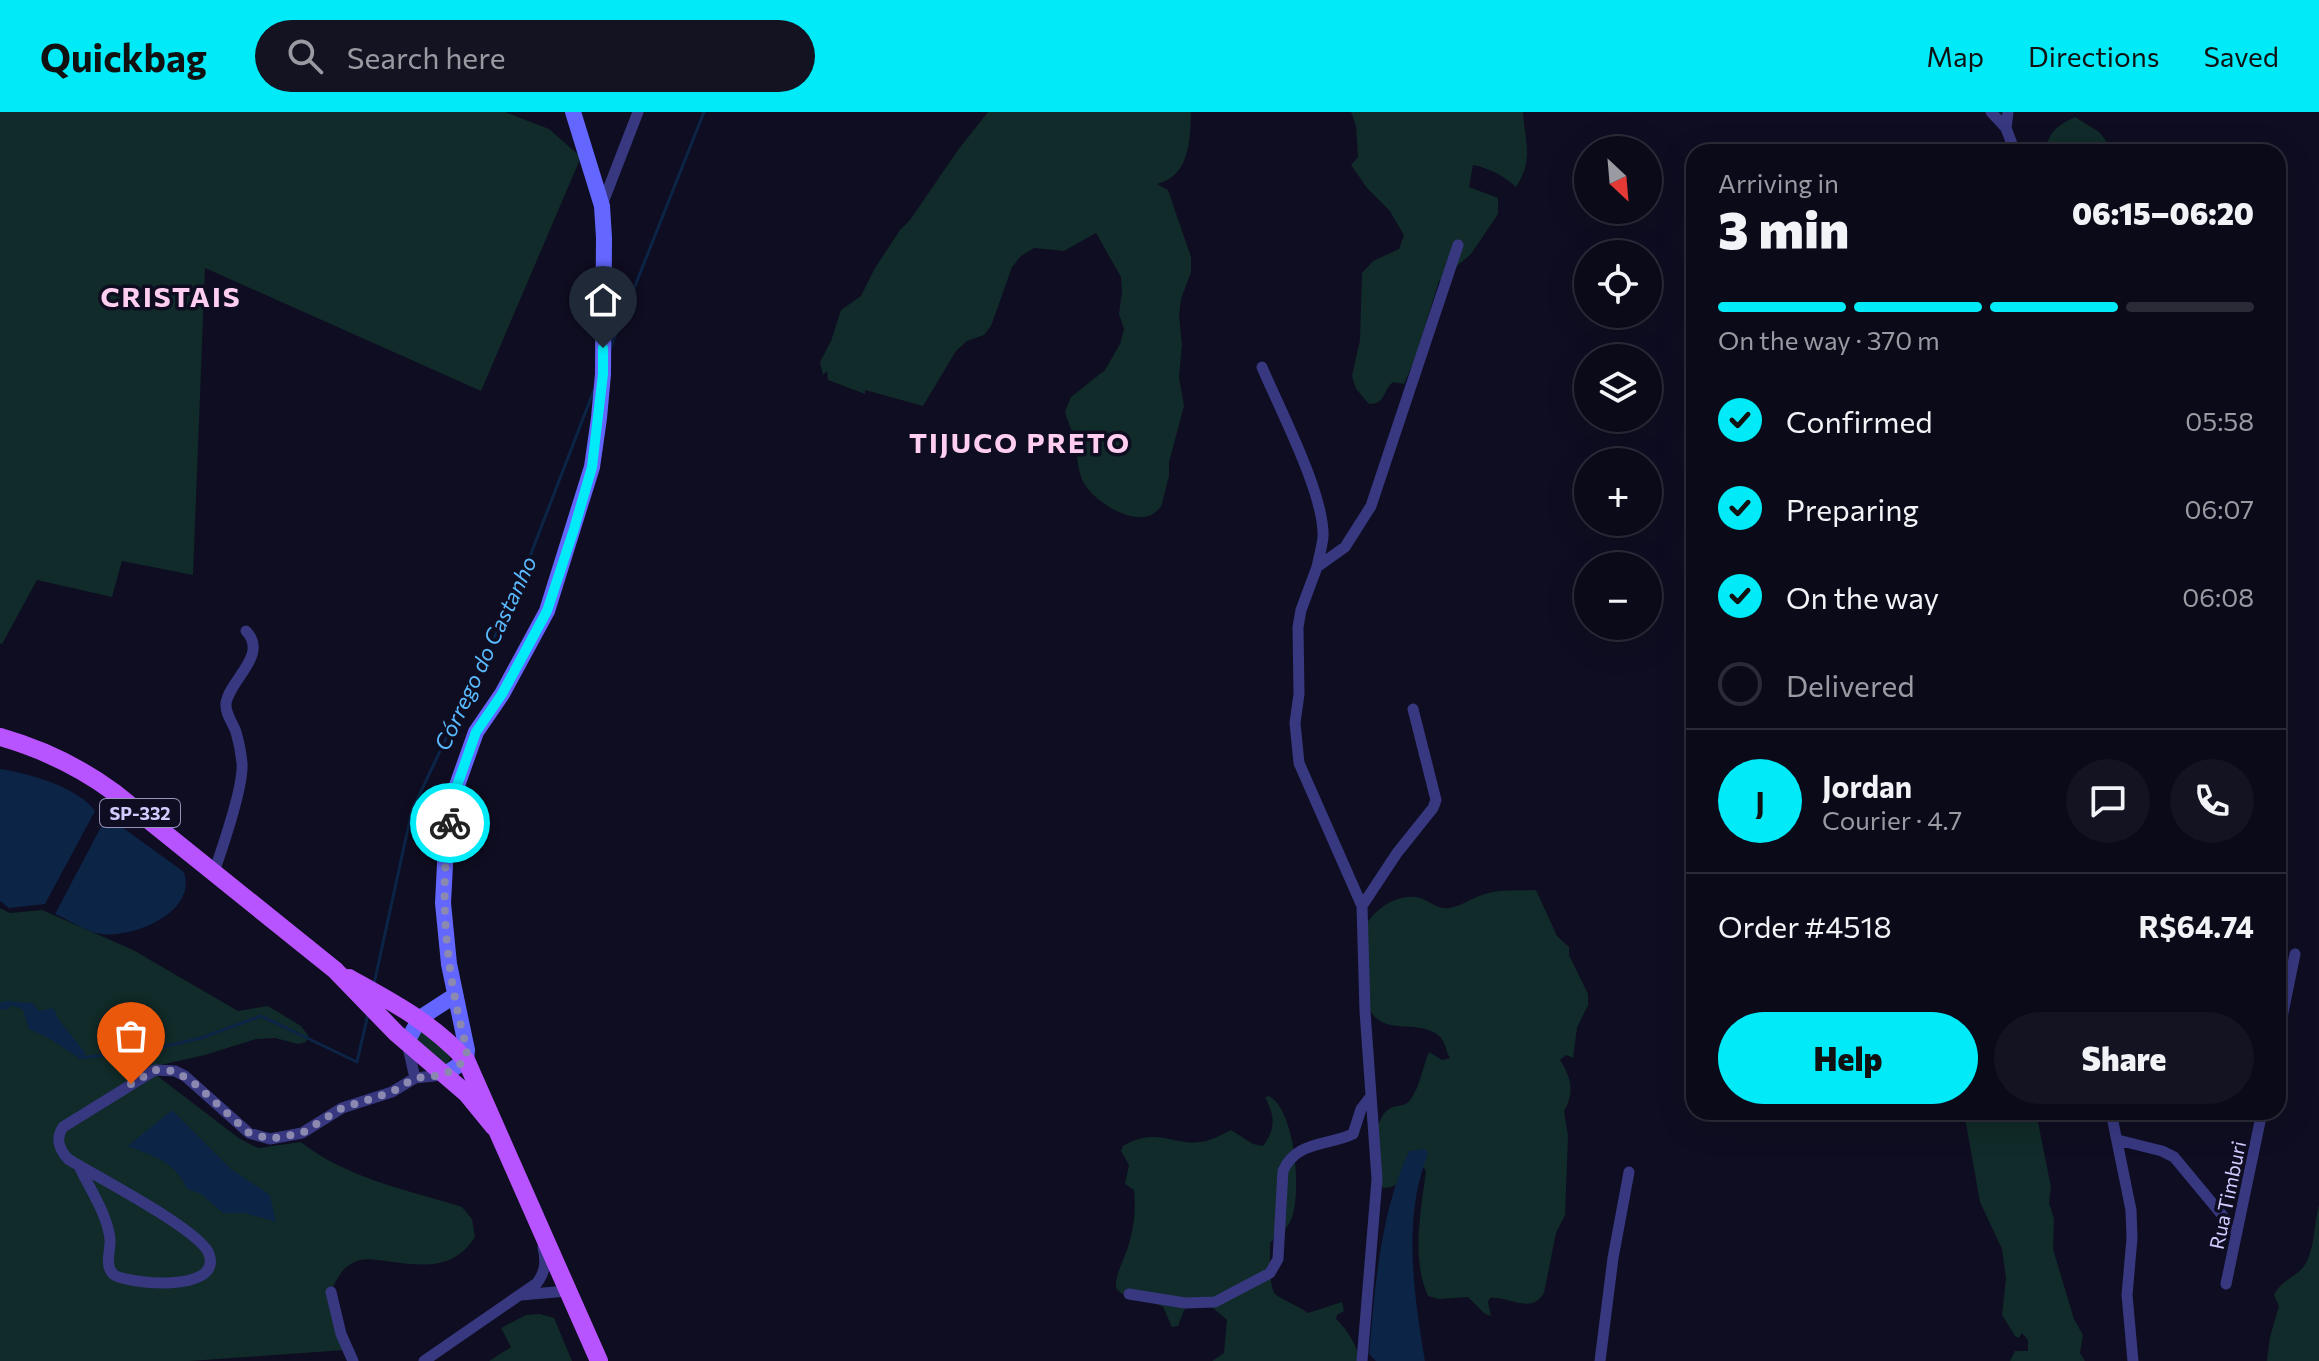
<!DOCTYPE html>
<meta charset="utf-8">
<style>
body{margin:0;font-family:Commissioner,sans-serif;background:#141322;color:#f1f3f6;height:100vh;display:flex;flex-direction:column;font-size:30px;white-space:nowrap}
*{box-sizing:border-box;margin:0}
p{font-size:26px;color:#9a9aa2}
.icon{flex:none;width:44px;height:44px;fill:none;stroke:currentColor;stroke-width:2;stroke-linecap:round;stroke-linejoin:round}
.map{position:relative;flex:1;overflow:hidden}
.sheet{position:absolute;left:1686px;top:32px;width:600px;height:976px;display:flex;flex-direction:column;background:#0b0a19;border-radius:24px;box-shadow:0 8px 32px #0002,0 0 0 2px #2b2b38}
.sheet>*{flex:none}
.needle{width:52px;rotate:154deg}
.controls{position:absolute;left:1574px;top:24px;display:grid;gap:16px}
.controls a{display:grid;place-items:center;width:88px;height:88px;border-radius:50%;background:#0b0a19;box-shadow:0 8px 32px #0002,0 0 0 2px #2b2b38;font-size:40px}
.pin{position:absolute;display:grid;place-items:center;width:68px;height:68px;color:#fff;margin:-82px -34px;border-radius:50% 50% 50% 0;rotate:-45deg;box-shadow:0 0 8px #0007}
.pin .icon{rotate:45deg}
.courier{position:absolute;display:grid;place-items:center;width:80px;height:80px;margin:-40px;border:6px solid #00eaf7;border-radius:50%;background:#fff;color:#222;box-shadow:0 2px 10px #0007}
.summary em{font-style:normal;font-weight:800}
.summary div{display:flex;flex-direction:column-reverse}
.summary{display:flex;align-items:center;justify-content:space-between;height:136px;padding:0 32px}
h1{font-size:52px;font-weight:800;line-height:60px}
.bar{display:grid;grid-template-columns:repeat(4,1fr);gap:12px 8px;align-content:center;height:96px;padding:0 32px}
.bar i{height:10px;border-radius:6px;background:#2b2b38}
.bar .current{background:#00eaf7}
.bar p{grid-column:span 4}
.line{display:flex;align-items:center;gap:20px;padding:0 32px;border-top:2px solid #2b2b38}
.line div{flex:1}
.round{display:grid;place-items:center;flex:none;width:84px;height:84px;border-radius:42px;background:#141322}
ol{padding:0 32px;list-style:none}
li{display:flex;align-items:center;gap:24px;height:88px}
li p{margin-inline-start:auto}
li .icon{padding:8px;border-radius:50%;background:#00eaf7;color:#111;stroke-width:4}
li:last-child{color:#9a9aa2}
li i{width:44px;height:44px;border:4px solid #2b2b38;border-radius:50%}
.action{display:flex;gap:16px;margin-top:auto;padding:16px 32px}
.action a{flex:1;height:92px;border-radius:48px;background:#00eaf7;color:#111;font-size:32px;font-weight:800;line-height:92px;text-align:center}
.action a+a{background:#141322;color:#f1f3f6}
header{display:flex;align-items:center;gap:48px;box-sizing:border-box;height:112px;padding:0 40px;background:#00eaf7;color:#111}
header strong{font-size:38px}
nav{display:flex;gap:44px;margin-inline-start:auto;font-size:28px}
.search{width:560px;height:72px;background:#141322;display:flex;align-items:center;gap:20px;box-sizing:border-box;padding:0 28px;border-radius:44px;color:#9a9aa2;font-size:30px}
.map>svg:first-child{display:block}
.green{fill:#102b29}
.water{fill:#0c2446}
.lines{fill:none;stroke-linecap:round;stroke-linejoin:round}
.stream{stroke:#0c2446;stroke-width:3}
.street{stroke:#373880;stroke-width:11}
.secondary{stroke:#6367ff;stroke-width:16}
.primary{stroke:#b753ff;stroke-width:18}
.done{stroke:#8c89b1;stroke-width:8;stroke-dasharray:0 14.4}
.route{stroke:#00eaf7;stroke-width:10}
.labels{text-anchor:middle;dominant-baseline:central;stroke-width:7;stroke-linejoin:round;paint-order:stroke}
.shield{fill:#0f0d21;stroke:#9693bc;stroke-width:2}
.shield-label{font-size:18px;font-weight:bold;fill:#d0ccff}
.street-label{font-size:20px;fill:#d0ccff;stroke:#0f0d21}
.water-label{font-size:22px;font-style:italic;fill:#5abaff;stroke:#0f0d21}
.district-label{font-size:28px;font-weight:bold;letter-spacing:2px;fill:#ffcef0;stroke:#0f0d21}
</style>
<header>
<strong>Quickbag</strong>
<div class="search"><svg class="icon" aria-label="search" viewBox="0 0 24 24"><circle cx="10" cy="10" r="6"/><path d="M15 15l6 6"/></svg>Search here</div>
<nav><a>Map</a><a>Directions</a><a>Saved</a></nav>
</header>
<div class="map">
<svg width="2319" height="1249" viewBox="0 0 2319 1249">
<rect width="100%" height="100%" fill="#0f0d21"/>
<!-- green -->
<path class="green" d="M0,0H505L549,17L581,45L481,279L205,156L193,463L122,449L112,485L37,468L2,532L0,531Z
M988,0H1191C1190,28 1190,64 1157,72L1168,78L1191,145V160L1181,187L1179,203L1182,233L1179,265L1184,294L1169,350V364L1161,395C1158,398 1155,401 1151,403C1130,412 1096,390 1085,373C1077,360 1078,345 1075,330C1073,320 1068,311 1065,300L1071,285L1105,258L1120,232L1124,217L1119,202L1122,180L1121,165L1096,121L1064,139L1034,136L1021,144L1012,155L991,214L984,223L967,229L956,239L923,294L865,278V282L828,268L827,259L823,263L820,250L831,229L841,198L861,184L875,156L900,118L910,108L958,38Z
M1351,0H1523C1525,31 1534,47 1516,75C1504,64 1489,56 1473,53L1469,75L1498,86V102L1471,142L1439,169L1415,247L1404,272L1393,270C1383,278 1386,292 1369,292L1356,277L1352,264L1360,228L1362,161L1373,149L1399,137L1404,123L1389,98L1367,76L1351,53L1358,45L1356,14Z
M2075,5L2099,20L2115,40H2045C2049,20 2056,14 2075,5Z
M1536,778L1557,824L1569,835V843L1588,882V893L1577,916L1573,946L1566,943L1560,948C1571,965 1575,981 1564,999L1568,1024L1565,1103L1556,1121L1544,1181C1531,1203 1509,1184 1490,1186L1488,1190L1491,1204L1485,1202L1468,1185L1439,1187L1428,1184C1411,1147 1421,1098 1426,1059L1424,1056C1408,1058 1401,1077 1383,1076L1380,1070C1378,1050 1369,1011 1389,997C1396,992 1405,996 1411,987C1420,974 1423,954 1429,940L1442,948L1450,946C1445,938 1446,929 1438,923C1416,906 1381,926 1368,894L1363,818C1372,799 1397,780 1420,786C1430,789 1438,798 1449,796C1462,794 1473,785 1485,782C1500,777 1520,779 1536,778Z
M0,796L10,801L42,798L133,838L238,899L268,894L301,914L308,923L306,930L298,932L275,926L256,927L205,943L147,956L240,1027L258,1036L301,1030C346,1066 408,1078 462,1095L472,1107L475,1125C453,1159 422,1154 386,1149C376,1148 365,1145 355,1150C341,1155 335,1171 329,1183L345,1238L190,1249H0Z
M421,917L448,939L450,947L447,952L443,953L414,927Z
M1269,984C1296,999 1302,1083 1291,1108C1287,1117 1277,1124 1270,1131C1270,1141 1269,1176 1275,1182C1282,1188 1299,1194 1308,1201L1342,1190L1344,1199L1337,1203L1336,1207C1347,1217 1358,1235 1360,1249H1212L1224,1241L1227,1208L1213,1196L1195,1189L1184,1198L1178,1214L1172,1215L1163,1195L1136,1182H1122L1116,1176C1115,1163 1123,1150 1127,1138C1134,1118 1136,1098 1134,1078L1125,1072L1129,1053L1121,1039L1123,1034C1158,1013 1174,1036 1206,1029C1214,1027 1223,1022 1231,1018L1253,1032L1263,1034C1276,1017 1275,1004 1265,985Z
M1964,1000H2036L2051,1075L2049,1091L2054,1107L2053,1137L2074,1207L2083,1223L2080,1241L2085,1249H2010L2015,1239H2028V1228L2022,1221L2019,1226L2015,1224L2002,1203L2006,1166L2002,1137L1980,1090Z
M2319,1093V1249H2267L2270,1225L2279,1194L2274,1183C2281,1168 2298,1165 2306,1151C2315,1134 2314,1111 2319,1093Z
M540,1202L554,1206L572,1249H489L511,1235L501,1216L526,1203Z"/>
<!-- water -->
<path class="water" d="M0,657C28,661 78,675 95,699L45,792L9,796L0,789Z
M108,709L115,710L184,760C197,801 133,826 101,822C87,820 69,808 55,802L102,713Z
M6,889L33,891L39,899L53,896L59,908L86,942L79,946L50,927L29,917L23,898L12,893L6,898L0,897V891Z
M172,998L231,1057L270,1083L276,1110L245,1101H223L201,1082L187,1077C176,1050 153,1044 128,1034Z
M1425,1037L1428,1042C1402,1106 1414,1183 1425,1249H1376L1369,1242C1375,1174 1380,1102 1409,1039Z"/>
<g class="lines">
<!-- stream -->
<path class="stream" d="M610,237L704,0
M374,872L412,698L517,478L594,278
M79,946L149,938L201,926L261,904L357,950L368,902"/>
<!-- street -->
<path class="street" d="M1991,0L2006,16L2015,40
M2006,16L2008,0
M602,93L638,0
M1262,255C1279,296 1325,383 1323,425C1322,435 1319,445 1317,455
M214,760C222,737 244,674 242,651C241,641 239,630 236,620C233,611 225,602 226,591C230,567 269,543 246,519
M1362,794L1397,741L1433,696L1436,688L1413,597
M2278,925L2295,842
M407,931L415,966
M2111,1000L2131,1098L2132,1126L2127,1183L2133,1249
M2118,1028L2162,1039L2174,1045L2237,1121
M79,1054C89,1076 107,1101 110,1127C111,1138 104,1153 113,1162C125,1172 223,1182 209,1142C201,1118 95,1064 68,1047C59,1037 55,1027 63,1015L155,958L175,959L185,964L249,1021L270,1027L302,1021L342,996L392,980L415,966L443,963
M2226,1172L2262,1000
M331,1180L341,1222L353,1249
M1129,1182L1185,1191L1215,1190L1270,1161L1278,1147L1283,1059C1296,1029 1327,1034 1353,1022L1361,997L1371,984
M521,1183L567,1179
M424,1249L537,1171C546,1159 546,1149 543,1135
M1362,1249L1377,1067L1365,899L1362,794L1299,651L1295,611L1299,582L1298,515L1301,498L1317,455L1345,435L1371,394L1458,133
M1600,1249L1613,1146L1629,1060"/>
<!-- secondary -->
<path class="secondary" d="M407,930L420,906L454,884
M444,963L466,948L467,938L449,852L443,791L446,733L454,682L476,620L502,582L547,499L592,355L599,306L603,262L604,126L602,94L573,0"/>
<!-- primary -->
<path class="primary" d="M0,625C42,637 80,655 115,681L335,858L396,921L467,982L494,1015
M349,866C393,890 432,911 466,948L599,1249"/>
</g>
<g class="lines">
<!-- done -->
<path class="done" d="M131,972L155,958L175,959L194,971L249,1021L270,1027L302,1021L342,996L392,980L415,966L444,963L466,948L467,938C447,864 438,788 450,711"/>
<!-- route -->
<path class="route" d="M450,711L454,682L476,620L502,582L547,499L574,417L592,355L603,262V236"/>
</g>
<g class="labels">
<!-- shield labels -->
<rect class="shield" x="100" y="687" width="80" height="28" rx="6"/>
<g class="shield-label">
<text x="140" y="701">SP-332</text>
</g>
<!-- street labels -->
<g class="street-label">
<text transform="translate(2227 1083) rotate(-78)">Rua Timburi</text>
</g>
<!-- water labels -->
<g class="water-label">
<text transform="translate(485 541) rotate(-65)">Córrego do Castanho</text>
</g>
<!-- district labels -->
<g class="district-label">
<text x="171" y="184">CRISTAIS</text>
<text x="1020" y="330">TIJUCO PRETO</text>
</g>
</g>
</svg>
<div class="controls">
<a><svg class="needle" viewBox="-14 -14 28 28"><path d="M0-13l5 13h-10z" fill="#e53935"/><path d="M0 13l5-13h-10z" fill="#9a9aa2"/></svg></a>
<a><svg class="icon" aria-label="locate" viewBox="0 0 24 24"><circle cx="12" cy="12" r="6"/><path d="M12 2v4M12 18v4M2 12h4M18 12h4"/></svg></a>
<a><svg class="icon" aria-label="layers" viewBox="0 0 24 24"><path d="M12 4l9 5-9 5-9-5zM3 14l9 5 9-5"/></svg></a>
<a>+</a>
<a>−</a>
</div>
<div class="pin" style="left:131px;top:972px;background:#ea580c"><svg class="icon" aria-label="bag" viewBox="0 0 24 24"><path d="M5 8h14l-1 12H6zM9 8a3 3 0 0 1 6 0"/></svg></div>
<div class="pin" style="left:603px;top:236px;background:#1f2937"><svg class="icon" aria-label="home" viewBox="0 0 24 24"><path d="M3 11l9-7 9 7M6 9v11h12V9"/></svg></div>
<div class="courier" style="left:450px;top:711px"><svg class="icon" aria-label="bike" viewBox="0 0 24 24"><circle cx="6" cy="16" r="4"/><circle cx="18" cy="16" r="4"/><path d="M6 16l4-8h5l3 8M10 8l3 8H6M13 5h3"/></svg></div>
<section class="sheet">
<div class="summary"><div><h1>3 min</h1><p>Arriving in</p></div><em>06:15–06:20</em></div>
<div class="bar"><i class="current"></i><i class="current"></i><i class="current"></i><i></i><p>On the way · 370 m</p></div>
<ol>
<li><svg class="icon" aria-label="check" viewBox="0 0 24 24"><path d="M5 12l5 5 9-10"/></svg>Confirmed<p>05:58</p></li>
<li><svg class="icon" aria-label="check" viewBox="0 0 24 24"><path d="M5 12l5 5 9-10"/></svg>Preparing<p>06:07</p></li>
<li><svg class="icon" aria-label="check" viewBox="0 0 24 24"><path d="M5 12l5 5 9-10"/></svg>On the way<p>06:08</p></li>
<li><i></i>Delivered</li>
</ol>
<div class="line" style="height:144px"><b class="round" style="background:#00eaf7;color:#111">J</b><div><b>Jordan</b><p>Courier · 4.7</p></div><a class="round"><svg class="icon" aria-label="chat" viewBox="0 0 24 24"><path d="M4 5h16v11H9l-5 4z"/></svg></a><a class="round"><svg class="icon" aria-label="phone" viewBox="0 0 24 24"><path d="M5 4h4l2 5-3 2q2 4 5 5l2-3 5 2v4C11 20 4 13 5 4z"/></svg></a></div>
<div class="line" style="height:104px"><div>Order #4518</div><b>R$64.74</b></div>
<div class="action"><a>Help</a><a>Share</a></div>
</section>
</div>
